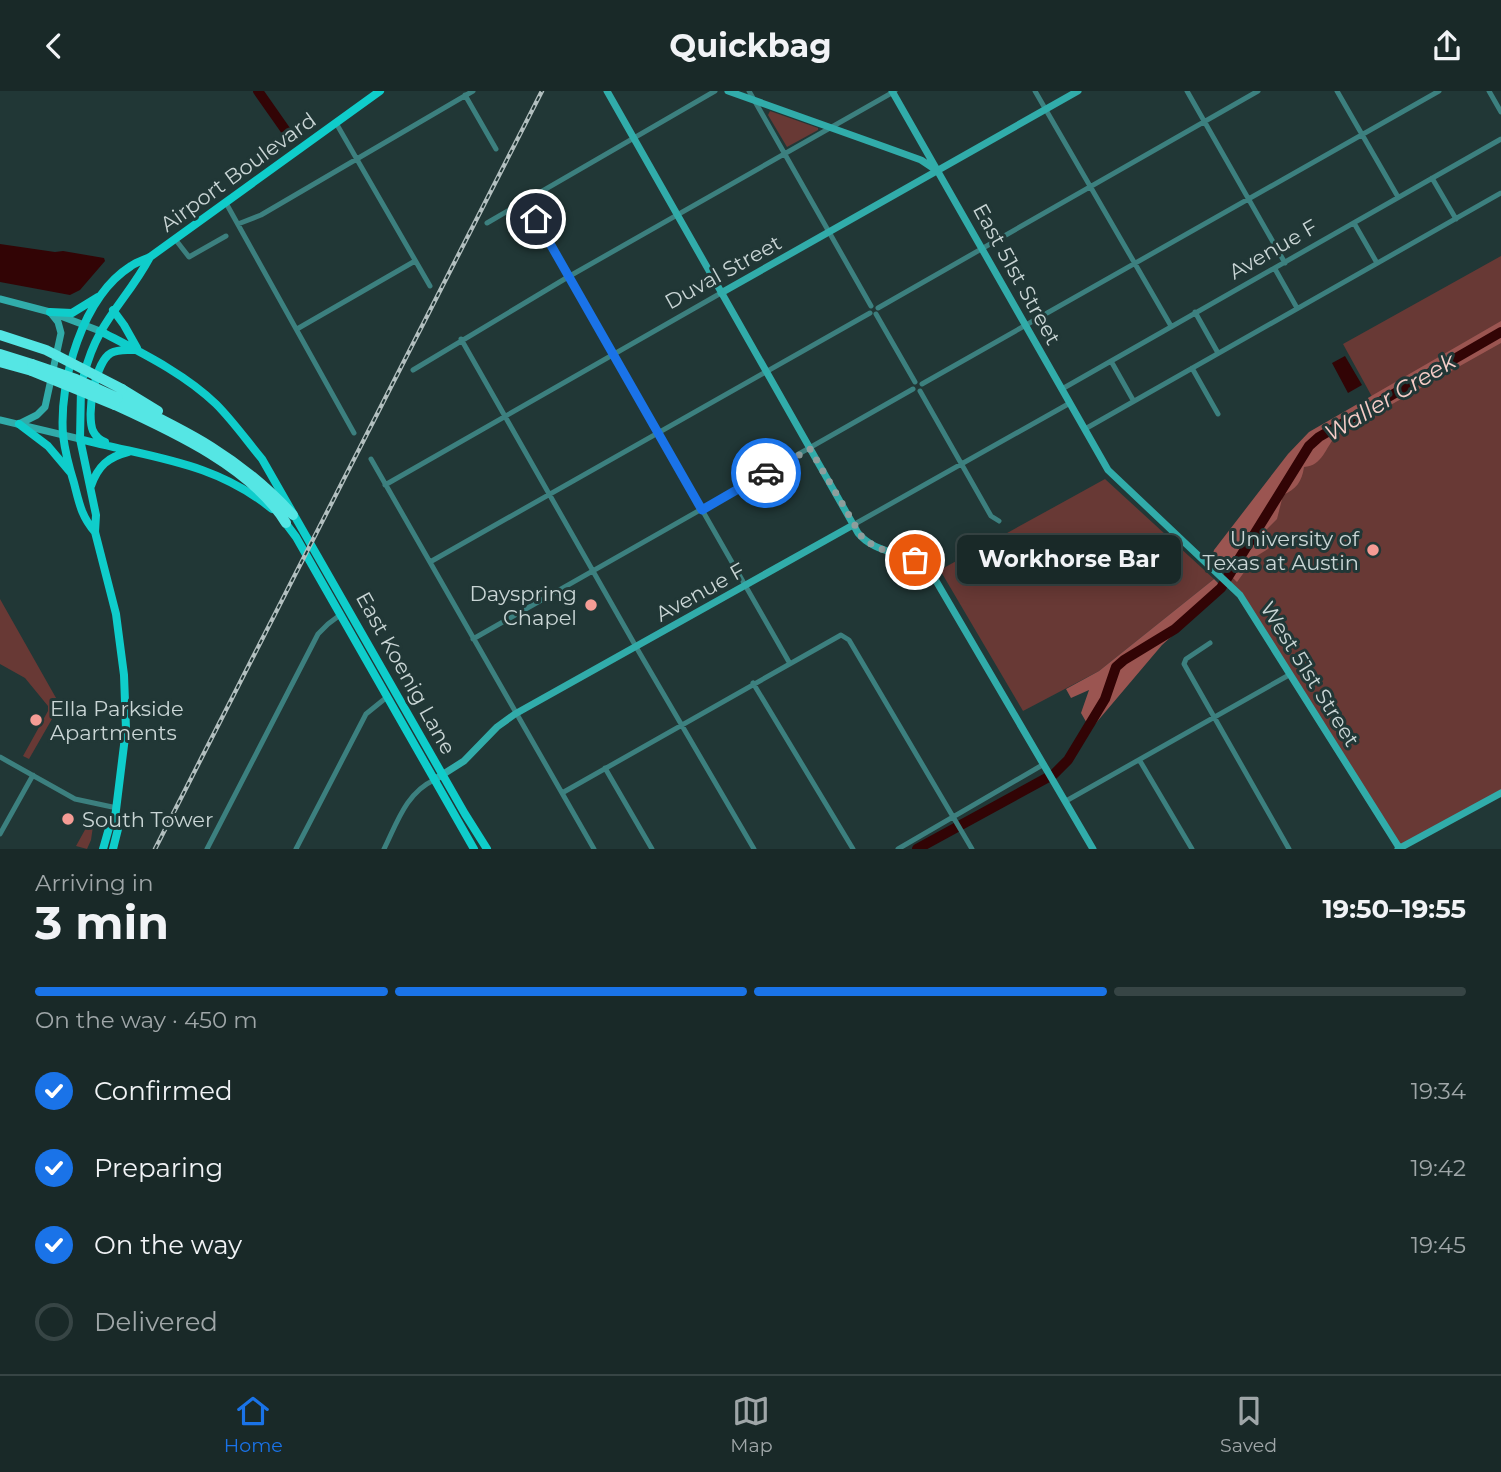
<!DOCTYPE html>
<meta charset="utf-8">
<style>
body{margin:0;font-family:Montserrat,sans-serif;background:#263534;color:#f1f3f6;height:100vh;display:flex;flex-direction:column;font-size:26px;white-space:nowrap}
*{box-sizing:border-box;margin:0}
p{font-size:23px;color:#9fa6a8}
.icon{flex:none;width:38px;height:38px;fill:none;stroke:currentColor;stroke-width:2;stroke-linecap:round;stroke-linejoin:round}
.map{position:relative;height:758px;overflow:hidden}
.panel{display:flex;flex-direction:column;background:#192928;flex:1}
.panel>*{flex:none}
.pin{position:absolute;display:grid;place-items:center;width:60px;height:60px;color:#fff;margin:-30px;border:4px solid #fff;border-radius:50%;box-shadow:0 2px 7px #0007}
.courier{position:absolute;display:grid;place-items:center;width:70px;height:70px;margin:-35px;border:5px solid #1a73e8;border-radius:50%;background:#fff;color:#222;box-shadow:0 2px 9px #0007}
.bubble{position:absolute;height:49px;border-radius:10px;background:#192928;box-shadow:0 4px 18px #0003,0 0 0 2px #374545;font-size:23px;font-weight:700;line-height:49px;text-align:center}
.summary em{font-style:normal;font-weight:700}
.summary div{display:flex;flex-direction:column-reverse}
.summary{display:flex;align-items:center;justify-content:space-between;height:119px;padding:0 35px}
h1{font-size:46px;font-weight:700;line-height:52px}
.bar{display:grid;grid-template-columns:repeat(4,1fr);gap:10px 7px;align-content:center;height:84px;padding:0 35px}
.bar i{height:9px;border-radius:5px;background:#374545}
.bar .active{background:#1a73e8}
.bar p{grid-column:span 4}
ol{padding:0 35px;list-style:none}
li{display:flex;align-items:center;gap:21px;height:77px}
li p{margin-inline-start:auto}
li .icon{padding:7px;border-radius:50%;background:#1a73e8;color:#fff;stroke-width:4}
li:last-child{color:#9fa6a8}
li i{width:38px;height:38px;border:4px solid #374545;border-radius:50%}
header{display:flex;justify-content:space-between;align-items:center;height:91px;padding:0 35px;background:#192928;font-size:32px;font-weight:700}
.dock{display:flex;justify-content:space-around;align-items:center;height:98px;border-top:2px solid #374545;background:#192928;font-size:19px;color:#9fa6a8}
.dock a{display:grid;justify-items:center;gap:4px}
.dock .active{color:#1a73e8}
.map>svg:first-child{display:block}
.green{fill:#683935}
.forest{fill:#9b5551}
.water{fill:#320405}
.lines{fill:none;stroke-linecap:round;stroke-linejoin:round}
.river{stroke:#320405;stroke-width:10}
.street{stroke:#3c807f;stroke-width:5}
.secondary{stroke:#31acaa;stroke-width:7}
.primary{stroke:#0fcdcb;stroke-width:8}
.highway{stroke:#55e6e4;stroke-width:10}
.rail-casing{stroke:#b2bfbf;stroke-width:4.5}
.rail{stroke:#213736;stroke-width:2;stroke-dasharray:5;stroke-linecap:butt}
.highway-bridge{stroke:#55e6e4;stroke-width:10}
.done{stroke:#8e9e9d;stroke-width:7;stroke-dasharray:0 12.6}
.route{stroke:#1a73e8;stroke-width:9}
.poi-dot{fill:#f59c95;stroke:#213736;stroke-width:2.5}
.labels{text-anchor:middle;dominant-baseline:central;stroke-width:6;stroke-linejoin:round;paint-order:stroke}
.street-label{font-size:21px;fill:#c9d5d5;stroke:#213736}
.poi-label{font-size:21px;fill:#c9d5d5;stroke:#213736;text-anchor:end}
.water-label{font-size:23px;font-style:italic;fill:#f7cdc8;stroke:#213736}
</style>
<header><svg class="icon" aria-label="back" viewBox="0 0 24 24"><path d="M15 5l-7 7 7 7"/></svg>Quickbag<svg class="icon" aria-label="share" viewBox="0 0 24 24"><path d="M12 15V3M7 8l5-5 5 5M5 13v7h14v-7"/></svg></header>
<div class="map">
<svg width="1501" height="758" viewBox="0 0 1501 758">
<rect width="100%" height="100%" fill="#213736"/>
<!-- green -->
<path class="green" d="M770,20L818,37V39L787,56L768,24Z
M1501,165V702L1400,757L1245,511L1220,485L1232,479L1298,370L1376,313L1343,253Z
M1105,388L1214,488L1099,580L1023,620L940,479Z
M0,508L60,614L29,668L23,665L48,620V615L25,587L0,573Z
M91,728H94L91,749L87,758L76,755Z"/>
<!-- forest -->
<path class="forest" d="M1501,230V252L1337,344C1325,356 1323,375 1304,376C1302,391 1296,398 1283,404L1277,428L1266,439L1272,452L1268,458L1255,466L1237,491L1212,467L1214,459L1288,363L1309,341Z
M1214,488L1224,498L1162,554L1090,639L1072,668L1059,680L1057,677L1068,666L1088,634L1081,622L1089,599L1071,607L1066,598L1099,580Z"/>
<!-- water -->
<path class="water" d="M0,153L55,161L63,160L104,167L105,170L80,199L70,204L0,191Z
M1345,265L1362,294L1348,302L1332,272Z"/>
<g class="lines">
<!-- river -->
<path class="river" d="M258,0L291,47
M917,758L1054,683L1068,669L1105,608L1116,576L1124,569L1175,538L1221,497L1309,355L1319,346L1501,241"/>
<!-- street -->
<path class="street" d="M749,0L871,215
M1035,0L1171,235
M1187,0L1285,172
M1337,0L1398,106
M1489,0L1501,21
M465,4L496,58
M336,32L430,195
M1432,87L1456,128
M525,109L789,571
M226,112L354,342
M487,132L715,0
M1354,132L1377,172
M238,133L261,124L473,0
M175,148L189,166L226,145
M1275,178L1297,217
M878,217L1258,0
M1195,221L1218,262
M876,223L915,291
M297,238L415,170
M461,248L639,561L754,758
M1111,270L1133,309
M1192,277L1218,323
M413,279L568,186L895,0
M922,293L1439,0
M1062,298L1501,48
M920,300L991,425L999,430
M1085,338L1501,102
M371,368L594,758
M385,394L721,202
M853,434L1070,312
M430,471L870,222
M473,548L913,298
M1210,552L1186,568L1184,573L1289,758
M753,592L853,758
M0,666L75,708L117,717
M1140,670L1192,758
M605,677L652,758
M562,702L841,544L849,549L972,758
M1066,710L1289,584
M0,743L33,684
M207,758L318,543L328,533L340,524
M296,758L366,623L387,606
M384,758C397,732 406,702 434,689
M898,758L1044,673"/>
<!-- secondary -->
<path class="secondary" d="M607,0L858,442C877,466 914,459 932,483L1093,758
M728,0L885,56L921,69L936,79
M892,0L1108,379L1240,504L1400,758
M721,202L1078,0
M0,208L50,221L100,240
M0,329L80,348
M19,333L37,324L45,316L61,242L58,231L50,221
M434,689L464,670L497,636L515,623L853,434
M1398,758L1501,702"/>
<!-- primary -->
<path class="primary" d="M113,219L124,234L137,257
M50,221L72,222L98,206
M100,240C140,261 184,282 216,313C233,330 247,350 262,368L465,723L487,758
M84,284C97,230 126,211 150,166
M81,297L80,348L96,424L95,441L116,523L124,584L126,638L115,727L118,738L113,758
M19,333L48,355L70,381
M80,348C151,367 213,370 272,418
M105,351C100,349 96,346 93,340C86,324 95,271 111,262C118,258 126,259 133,259
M91,395C98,375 108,366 128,361
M284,430L296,446L474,758
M95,441C81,425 79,411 74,392C69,376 65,360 63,344C59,290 82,206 131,175C137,171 144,169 150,166L380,0
M103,758L109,737L115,727"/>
<!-- highway -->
<path class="highway" d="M0,263L32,273
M0,271L32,280
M122,298L158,320
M118,307C187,340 240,366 293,424
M115,314C174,341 252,377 286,432"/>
<defs>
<path id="rail" d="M155,758L542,0"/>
</defs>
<!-- rail casing -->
<use href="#rail" class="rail-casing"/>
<!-- rail -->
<use href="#rail" class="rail"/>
<!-- highway-bridge -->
<path class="highway-bridge" d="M0,244L46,259L122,298
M32,273L76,288L118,307
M32,280L115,314"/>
</g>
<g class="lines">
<!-- done -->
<path class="done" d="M766,382L810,358L863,448L878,457L915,469"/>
<!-- route -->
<path class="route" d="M536,128L702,419L766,382"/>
</g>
<!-- markers -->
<g class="poi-dot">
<circle cx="1373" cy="459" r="7"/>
<circle cx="591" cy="514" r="7"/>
<circle cx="36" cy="629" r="7"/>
<circle cx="68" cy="728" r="7"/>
</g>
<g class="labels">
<!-- street labels -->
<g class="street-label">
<text transform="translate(238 81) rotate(-36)">Airport Boulevard</text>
<text transform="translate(1273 158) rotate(-30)">Avenue F</text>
<text transform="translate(723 181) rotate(-29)">Duval Street</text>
<text transform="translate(1017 183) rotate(61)">East 51st Street</text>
<text transform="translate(700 501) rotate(-29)">Avenue F</text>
<text transform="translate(406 582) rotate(61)">East Koenig Lane</text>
<text transform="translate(1310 583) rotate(58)">West 51st Street</text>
</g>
<!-- poi labels -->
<g class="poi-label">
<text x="1359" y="447">University of<tspan x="1359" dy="24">Texas at Austin</tspan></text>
<text x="577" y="502">Dayspring<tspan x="577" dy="24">Chapel</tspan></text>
<text x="50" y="617" text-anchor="start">Ella Parkside<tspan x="50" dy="24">Apartments</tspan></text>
<text x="82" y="728" text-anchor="start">South Tower</text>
</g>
<!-- water labels -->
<g class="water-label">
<text transform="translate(1390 306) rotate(-31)">Waller Creek</text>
</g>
</g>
</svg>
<div class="pin" style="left:915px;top:469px;background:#ea580c"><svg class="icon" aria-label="bag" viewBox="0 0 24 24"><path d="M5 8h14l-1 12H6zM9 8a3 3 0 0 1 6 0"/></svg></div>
<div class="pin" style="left:536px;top:128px;background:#1f2937"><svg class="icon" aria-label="home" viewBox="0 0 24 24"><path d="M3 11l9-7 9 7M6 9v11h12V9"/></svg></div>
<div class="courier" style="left:766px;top:382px"><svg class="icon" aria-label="car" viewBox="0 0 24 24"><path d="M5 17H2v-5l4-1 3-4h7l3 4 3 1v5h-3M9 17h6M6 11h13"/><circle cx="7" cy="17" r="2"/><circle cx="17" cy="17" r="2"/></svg></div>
<div class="bubble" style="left:957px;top:444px;width:224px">Workhorse Bar</div>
</div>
<section class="panel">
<div class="summary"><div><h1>3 min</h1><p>Arriving in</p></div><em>19:50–19:55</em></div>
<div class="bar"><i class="active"></i><i class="active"></i><i class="active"></i><i></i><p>On the way · 450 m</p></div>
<ol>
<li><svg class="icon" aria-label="check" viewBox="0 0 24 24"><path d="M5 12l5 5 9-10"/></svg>Confirmed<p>19:34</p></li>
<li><svg class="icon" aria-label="check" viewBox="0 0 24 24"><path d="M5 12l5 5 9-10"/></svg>Preparing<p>19:42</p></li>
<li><svg class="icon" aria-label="check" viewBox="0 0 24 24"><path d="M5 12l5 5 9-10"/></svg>On the way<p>19:45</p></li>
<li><i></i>Delivered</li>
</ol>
</section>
<nav class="dock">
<a class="active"><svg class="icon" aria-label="home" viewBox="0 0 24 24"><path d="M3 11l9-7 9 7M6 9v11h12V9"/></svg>Home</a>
<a><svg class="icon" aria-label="map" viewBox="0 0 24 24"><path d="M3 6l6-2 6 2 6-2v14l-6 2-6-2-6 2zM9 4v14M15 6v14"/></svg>Map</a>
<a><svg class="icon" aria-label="saved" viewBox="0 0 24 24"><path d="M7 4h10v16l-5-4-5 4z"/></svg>Saved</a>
</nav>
